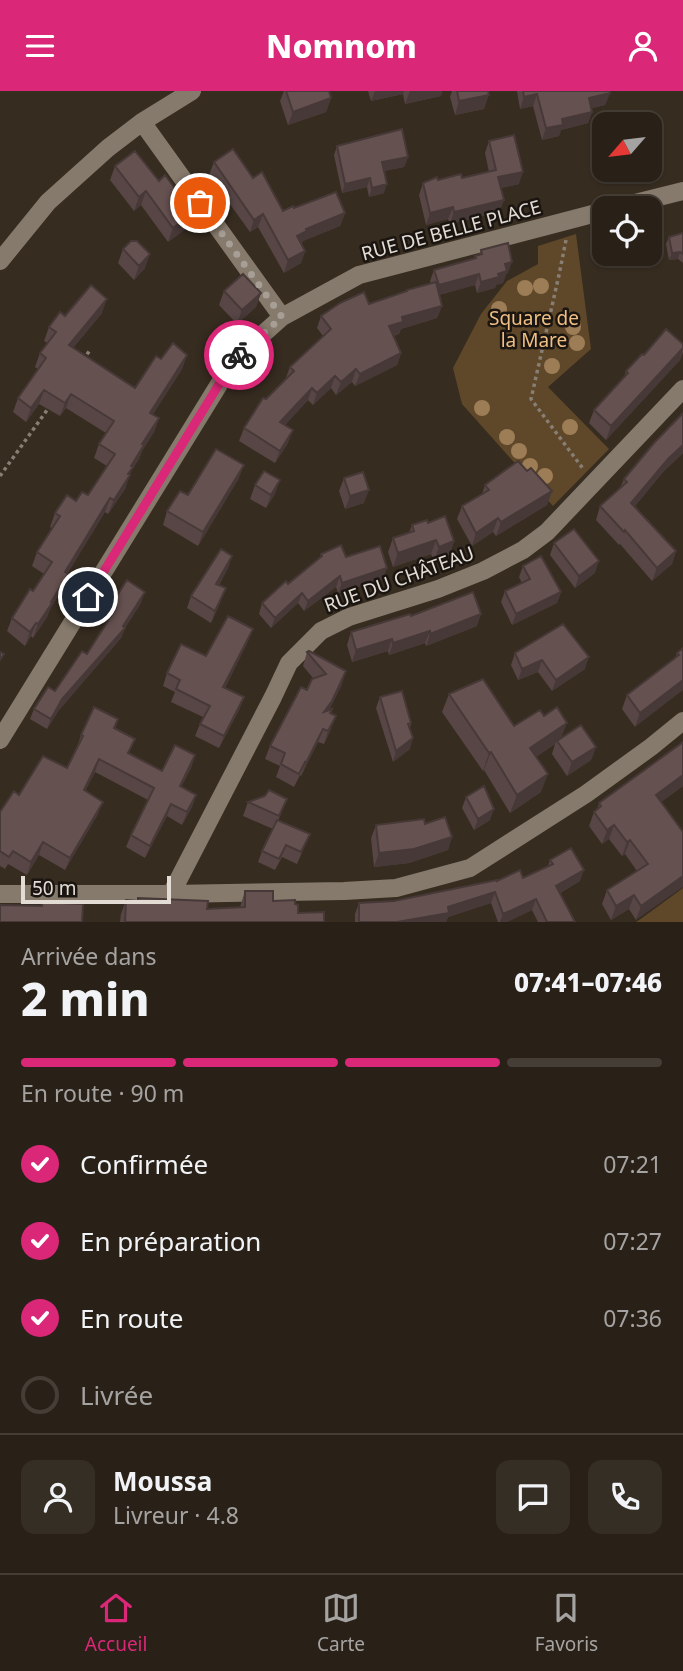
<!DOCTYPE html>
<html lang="fr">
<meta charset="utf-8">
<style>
body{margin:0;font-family:"Noto Sans",sans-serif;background:#352e25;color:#f1f3f6;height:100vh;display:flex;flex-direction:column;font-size:26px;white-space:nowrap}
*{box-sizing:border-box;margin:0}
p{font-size:23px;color:#a5a3a2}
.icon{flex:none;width:38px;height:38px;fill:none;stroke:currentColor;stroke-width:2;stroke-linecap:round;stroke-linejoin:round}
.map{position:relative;height:831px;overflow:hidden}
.details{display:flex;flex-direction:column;background:#292118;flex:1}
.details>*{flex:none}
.needle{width:46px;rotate:242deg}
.buttons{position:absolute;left:592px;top:21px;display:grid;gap:14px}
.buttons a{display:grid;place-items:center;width:70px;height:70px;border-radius:14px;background:#292118;box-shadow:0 2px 5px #0004,0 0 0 2px #453e37;font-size:35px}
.scale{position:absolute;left:21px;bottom:18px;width:150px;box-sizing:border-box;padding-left:7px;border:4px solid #e3dcd5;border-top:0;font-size:19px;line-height:24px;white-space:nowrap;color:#e3dcd5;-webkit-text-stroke:5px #1a1510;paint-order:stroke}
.pin{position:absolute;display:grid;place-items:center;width:60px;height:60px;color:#fff;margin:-30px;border:4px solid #fff;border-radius:50%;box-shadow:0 2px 7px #0007}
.courier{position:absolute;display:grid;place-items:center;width:70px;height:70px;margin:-35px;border:5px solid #db2777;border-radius:50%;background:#fff;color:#222;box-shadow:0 2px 9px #0007}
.headline em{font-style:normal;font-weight:800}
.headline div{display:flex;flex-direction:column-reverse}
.headline{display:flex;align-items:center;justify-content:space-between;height:119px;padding:0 21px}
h1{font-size:46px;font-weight:800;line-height:52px}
.bar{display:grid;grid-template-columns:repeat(4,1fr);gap:10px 7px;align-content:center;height:84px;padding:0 21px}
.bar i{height:9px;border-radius:5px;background:#453e37}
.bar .on{background:#db2777}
.bar p{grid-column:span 4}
.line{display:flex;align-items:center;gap:18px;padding:0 21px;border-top:2px solid #453e37}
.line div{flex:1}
.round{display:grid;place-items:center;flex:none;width:74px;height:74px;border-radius:14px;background:#352e25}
ol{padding:0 21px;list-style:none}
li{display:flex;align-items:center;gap:21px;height:77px}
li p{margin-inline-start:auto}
li .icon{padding:7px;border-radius:50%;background:#db2777;color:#fff;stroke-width:4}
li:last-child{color:#a5a3a2}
li i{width:38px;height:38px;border:4px solid #453e37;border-radius:50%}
header{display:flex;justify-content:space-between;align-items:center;height:91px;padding:0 21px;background:#db2777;color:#fff;font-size:32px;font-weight:800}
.tab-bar{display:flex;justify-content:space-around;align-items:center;height:98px;border-top:2px solid #453e37;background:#292118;font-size:19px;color:#a5a3a2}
.tab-bar a{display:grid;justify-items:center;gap:4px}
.tab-bar .on{color:#db2777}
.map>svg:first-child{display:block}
.green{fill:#5f472a}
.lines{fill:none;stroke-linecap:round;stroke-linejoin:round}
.path{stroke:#877e74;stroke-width:3.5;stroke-dasharray:3.5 3.5;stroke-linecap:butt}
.minor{stroke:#867a6c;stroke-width:18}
.tree{fill:#9d7d56}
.wall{fill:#574645}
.shaded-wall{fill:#473938}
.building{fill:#655150;stroke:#473938;stroke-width:2}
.done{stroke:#a79e96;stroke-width:7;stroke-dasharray:0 12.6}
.route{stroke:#db2777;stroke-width:9}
.labels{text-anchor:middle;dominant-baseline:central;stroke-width:5;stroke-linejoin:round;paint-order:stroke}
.street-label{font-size:19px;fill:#e3dcd5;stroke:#1a1510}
.park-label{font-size:19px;fill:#f0bf83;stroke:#1a1510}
</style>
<header><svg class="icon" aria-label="menu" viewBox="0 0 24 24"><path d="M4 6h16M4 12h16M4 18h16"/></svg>Nomnom<svg class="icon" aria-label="person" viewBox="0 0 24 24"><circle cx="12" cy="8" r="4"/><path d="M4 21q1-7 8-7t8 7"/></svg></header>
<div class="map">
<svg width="683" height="831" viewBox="0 0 683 831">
<rect width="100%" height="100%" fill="#372c20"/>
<!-- green -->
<path class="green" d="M576,143L591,258L548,296L609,358L553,415L462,313L453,277L481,223L507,190L538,173V155Z
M683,797V831H636L642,827Z"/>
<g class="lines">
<!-- path -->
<path class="path" d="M566,149L559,184L531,308L584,379
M83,269L90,259
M0,385L50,315"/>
<!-- minor -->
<path class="minor" d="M142,31L282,226
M615,117L683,100
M0,170L48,111L108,57L142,31L192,0
M0,649L234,269L282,226L359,184L604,120
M0,803H171L344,800L396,797L470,777L586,703L651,656L683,630
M171,803L273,606L289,572L321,540L349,526L438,498L483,480L523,459L547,441L683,298"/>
</g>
<!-- trees -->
<g class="tree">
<circle cx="541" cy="195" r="8"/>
<circle cx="525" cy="197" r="8"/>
<circle cx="499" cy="218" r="8"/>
<circle cx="573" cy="236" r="8"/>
<circle cx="577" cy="252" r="8"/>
<circle cx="552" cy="275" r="8"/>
<circle cx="482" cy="317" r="8"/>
<circle cx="570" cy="336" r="8"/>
<circle cx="507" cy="346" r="8"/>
<circle cx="519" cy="360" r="8"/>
<circle cx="530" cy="375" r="8"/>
<circle cx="545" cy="385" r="8"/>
</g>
<!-- wall -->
<path class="wall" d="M284,0H329L331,7L326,21L288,34L280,10Z
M368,0H442L441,5L405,13L403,3L371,10Z
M452,0H488L484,18L455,24L450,6Z
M517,0H609L610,2L605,14L592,17V21L588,32L561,39L559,45L542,49L533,15L520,18Z
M489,50L519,93L501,97L504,109L499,121L450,133L448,128L426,134L419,104L423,92L438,89L462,87L489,81L485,62Z
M337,55L408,66L404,76L384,80V102L369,106L367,96L342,102L334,64Z
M214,71L253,87L283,120L294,117L345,122L340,135L303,150L301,153L305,160L301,172L284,182L258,136L250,141L209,84Z
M115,75L188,136L168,151L141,114L134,120L110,89Z
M683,142V172L678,168L669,169L666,153L669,146Z
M123,158L145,177L134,189L118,172Z
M481,159L508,182L506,183L503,192L496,194L495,197L477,202L475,194L439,204L442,215L437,227L401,238L399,243L394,245L401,262L397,274L355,295L352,291L336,304L331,297L313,314L308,309L285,334L288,352L275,372L239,350L244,337L285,289L290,276L323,245L317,237L321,225L369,213L406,200L407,199L431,192L430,190L434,179L474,168L475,165L479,164Z
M224,200L261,202L256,216L237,233L219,214Z
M102,222L73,257L135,297L161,268L187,264L182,278L153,323L159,327L154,341L142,360L139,368L131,380L125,398L108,423L105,421L67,483H68L63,497L50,518L47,526L33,547L31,545L25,555L7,540L12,527L33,500L44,483L32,475L37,461L52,437L50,436L55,422L88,404L107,375L94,367L99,353L106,342L66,317L60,325L39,313L26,331L13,321L18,307L38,278L35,276L40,262L48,252L44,250L49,236L65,225Z
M683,253V261L680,269L606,349L589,332L594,319L624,287L626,280L644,264Z
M683,322V362L663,381L635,415L676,460L672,473L652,490L620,453L619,454L596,429L600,415L620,397L624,388Z
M527,380L552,400L547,414L496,445L493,441L472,455L457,428L462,415L482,403L485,394Z
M239,387L198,455L163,434L167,420Z
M344,387L364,412L345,418L339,400Z
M255,394L275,403L266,417L250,408Z
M428,432L454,450L450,463L434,470L431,463L393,476L388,461L393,447L409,442L412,434Z
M554,452L595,482L575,497L550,464Z
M321,463L346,466L383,488L338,502L336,496L304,520L298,512L271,537L259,523L262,512L320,467Z
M232,465L228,477L219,494L221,510L211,532L187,517L191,505Z
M523,475L561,501L557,512L512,534L501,511L505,500L522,492L519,486Z
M141,512L125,537L121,547L59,619L47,638L30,628L34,618L55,600L87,563L110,527L107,524L111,514Z
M411,525L477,535L426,555L425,552L389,564L388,560L352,571L347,554L351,541Z
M253,538L248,550L225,597L244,606L239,619L219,657L195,645L203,626L171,611L175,601L163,595L167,582L206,565Z
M683,557L635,636L622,618L627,604L675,568L677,562Z
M307,561L342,593L329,619L331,622V638L324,653L318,651L301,685L300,684L294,696L276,686L280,675L265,668L270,655L313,587L303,575Z
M515,562L585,578L552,600L538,581L518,589L511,574Z
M449,603L514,635L596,656L591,669L567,685L552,663L555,653L536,666L541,701L510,722L484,679L483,680L442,621Z
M380,606L411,632L410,637V658L393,671L376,617Z
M118,628L115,638L129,663L162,680L195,664L191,677L181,696L196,704L192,716L182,734L167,725L145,767L126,756L131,744L148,709L95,681L85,700L98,723L65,779L39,764L27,784L8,773L5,778L0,775V721L67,677L77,656L81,644Z
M683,651V695L661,711L683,741L636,829L629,818L611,829L602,813L607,799L637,780L625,763L622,765L609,748L602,753L589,735L594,721L597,719L599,712Z
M466,706L490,729L474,739L462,717Z
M287,708L278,730L310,743L297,773L282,766L275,779L258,771L262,760L273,738L243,725L248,711Z
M425,733L452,746L448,759L409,772L374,776L371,747L376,734Z
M550,769L580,790L560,802L575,831H538L532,819L507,831H498L491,812L448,826L446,831H355V823L359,812L394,810L497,790L523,787L548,775Z
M245,800L273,810L295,813L298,822L324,831H120L121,823L126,809L137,810L138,807L207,818L240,816Z"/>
<!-- shaded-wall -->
<path class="shaded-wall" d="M375,0H404L403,3L371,10Z
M410,0H442L441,5L405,13Z
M610,2L605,14L585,19L589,7Z
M537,3L533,15L520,18L524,6Z
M489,4L484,18L455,24L459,10Z
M331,7L326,21L288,34L293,21Z
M592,21L588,32L561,39L559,45L542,49L546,37L562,28Z
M408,66L404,76L379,81L382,71Z
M523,81L519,93L494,99L498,86Z
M370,87L367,96L342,102L345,93Z
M387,93L384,102L369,106L372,97Z
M146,100L141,114L134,120L139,106Z
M504,109L499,121L450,133L454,121Z
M453,116L448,128L426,134L430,122Z
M193,122L188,136L168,151L173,137Z
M345,122L340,135L303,150L302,152L292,157L297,145L306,138Z
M263,123L258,136L250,141L254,129Z
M305,160L301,172L284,182L288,169Z
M680,161L678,168L669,169L672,162Z
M150,163L145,177L134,189L139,175Z
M512,171L508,182L506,183L503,192L496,194L495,197L477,202L481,191L498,183L505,173Z
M479,183L475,194L435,205L439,194Z
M261,202L256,216L237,233L242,219Z
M107,208L102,222L64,268L69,254Z
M442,215L437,227L401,238L399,243L385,248L389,235L402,226Z
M683,257L680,269L606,349L611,335Z
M401,262L397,274L355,295L360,283Z
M187,264L182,278L145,336L150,322Z
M356,278L352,291L336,304L341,291Z
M335,285L331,297L313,314L317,302Z
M312,297L308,309L276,344L280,331Z
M44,299L39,313L26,331L31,317Z
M71,303L66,317L60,325L65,312Z
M159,327L154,341L142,360L139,368L131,380L125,398L108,423L114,409L142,353Z
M293,339L288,352L275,372L280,360Z
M683,354V362L663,381L627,425L631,412L668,368Z
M244,374L239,387L198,455L203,441Z
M280,389L275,403L266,417L271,404Z
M369,399L364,412L345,418L350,405Z
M552,400L547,414L496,445L501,431Z
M110,407L105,421L60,495L65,481Z
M498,427L493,441L472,455L476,442Z
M436,449L431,463L393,476L398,462Z
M454,450L450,463L434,470L439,456Z
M676,460L672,473L652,490L657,477Z
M232,465L228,477L212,505L216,493Z
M599,470L595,482L575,497L579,485Z
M387,477L383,488L338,502L342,492Z
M68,483L63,497L50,518L47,526L33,547L38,533Z
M340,485L336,496L304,520L308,510Z
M226,497L221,510L211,532L215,520Z
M145,501L141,512L125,537L121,547L59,619L47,638L51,628L62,608L123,535Z
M561,501L557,512L512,534L516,523Z
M302,502L298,512L271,537L275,527Z
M481,523L477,535L426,555L430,543Z
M36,532L31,545L25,555L30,541Z
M253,538L248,550L219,609L223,596Z
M430,540L425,552L389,564L393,552Z
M392,548L388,560L352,571L356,559Z
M589,566L585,578L552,600L556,589Z
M542,569L538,581L518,589L522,578Z
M346,580L342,593L327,623L324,621Z
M683,589V599L635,636L640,622Z
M244,606L239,619L219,657L224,645Z
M336,625L331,638L324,653L328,640Z
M567,632L560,650H557L555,653L523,675L530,657Z
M323,638L318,651L301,685L306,672Z
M413,647L410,658L393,671L396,660Z
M596,656L591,669L567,685L572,671Z
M491,661L484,679L483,680L489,662Z
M195,664L191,677L175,708L180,695Z
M99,668L95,681L79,712L84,699Z
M548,683L541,701L510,722L517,704Z
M683,684V695L651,718L656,704Z
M196,704L192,716L182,734L187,721Z
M103,711L98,723L65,779L70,767Z
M171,713L167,725L145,767L150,755Z
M494,718L490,729L474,739L478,728Z
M614,734L609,748L602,753L607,739Z
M452,746L448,759L409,772L374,776L379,762Z
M630,749L625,763L622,765L627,751Z
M43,751L39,764L27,784L31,771Z
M584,779L580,790L552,806L556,795Z
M683,785V796L636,829L641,815Z
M495,801L491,812L448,826L446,831H397L448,816Z
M634,804L629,818L611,829L616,815Z
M536,808L532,819L507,831H500L503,823Z"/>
<!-- building -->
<path class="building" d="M286,0H329L331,7L293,21Z
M457,0H488L489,4L459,10Z
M523,0H609L610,2L589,7L592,21L562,28L563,34L546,37L537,3L524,6Z
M643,26L645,33H609Z
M402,38L408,66L382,71L387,93L372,97L370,87L345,93L337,55Z
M514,44L523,81L498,86L504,109L454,121L453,116L430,122L423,92L437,86L438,89L461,83L462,87L496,79L489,50Z
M233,58L253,87L262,81L283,120L293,115L294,117L336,101L345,122L306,138L307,140L297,145L305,160L288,169L263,123L254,129L214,71Z
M135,60L159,90L165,84L193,122L173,137L146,100L139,106L115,75Z
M649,134L652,146L649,147Z
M683,142V163L680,161L672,162L669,146Z
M131,150H137L150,163L139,175L123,158Z
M508,152L512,171L505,173L507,180L498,183L499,186L481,191L479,183L439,194L434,179L476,167L475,165L482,163L481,159Z
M243,183L261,202L242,219L224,200Z
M436,191L442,215L402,226L403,231L389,235L401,262L360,283L356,278L341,291L335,285L317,302L312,297L280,331L293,339L280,360L244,337L263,307L266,308L294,280L290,276L331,238L321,225L340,212L364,201L369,213L407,200V199Z
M91,194L107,208L69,254L135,297L156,265L161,268L173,252L187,264L150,322L159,327L142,353L144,354L131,375L133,376L128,383L130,384L114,409L110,407L65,481L68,483L51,511L52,512L38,533L36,532L30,541L12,527L30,498L33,500L52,471L37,461L60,425L55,422L67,404L76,410L82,401L88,404L115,363L99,353L114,330L71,303L65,312L44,299L31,317L18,307L46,267L40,262L56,241L49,236L60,221L65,225Z
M666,238L683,253V257L611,335L594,319L628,282L626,280L642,263L644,264Z
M683,322V354L668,368L631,412L676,460L657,477L625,439L624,441L600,415L627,391L624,388L654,352Z
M216,358L244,374L203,441L167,420L180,400L188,404Z
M518,370L527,380L531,377L552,400L501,431L498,427L476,442L462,415L489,399L485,394Z
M264,380L280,389L271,404L255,394Z
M363,381L369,399L350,405L344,387Z
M445,425L454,450L439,456L436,449L398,462L393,447L414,440L412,434L427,429L428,432Z
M574,438L599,470L579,485L554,452Z
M341,454L346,466L380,455L387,477L342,492L340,485L308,510L302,502L275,527L262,512L286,490L288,493L322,465L321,463Z
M221,458L232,465L216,493L226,497L215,520L191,505Z
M541,465L561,501L516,523L505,500L530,488L523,475Z
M127,489L145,501L123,535L125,537L62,608L51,628L34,618L48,596L55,600L82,560L87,563L116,517L111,514Z
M473,501L481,523L430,543V540L393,552L392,548L356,559L351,541L410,523L411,525Z
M228,525L253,538L223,596L244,606L224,645L200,633L210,615L176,598L180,589L167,582L181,553L206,565Z
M563,533L589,566L556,589L542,569L522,578L515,562Z
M683,557V589L640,622L627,604L679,564L677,562Z
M309,560L346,580L332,610L324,621L332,618L330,622L336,625L328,640L323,638L306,672L305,671L299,683L281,673L285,662L270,655L301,596L307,599L312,588L326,583L307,561Z
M0,561L4,563L0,569Z
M483,588L514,635L540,619L544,625L557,616L567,632L530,657L548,683L517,704L491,661L489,662L449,603Z
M402,600L411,632L408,633L413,647L396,660L380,606Z
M94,616L118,628L114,637L135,648L128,662L162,680L175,654L195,664L180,695L196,704L187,721L171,713L150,755L131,744L154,697L99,668L84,699L103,711L70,767L43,751L31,771L13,760L9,766L0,760V721L14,700L19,704L43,665L67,677L83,645L81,644Z
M581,634L596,656L572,671L557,650Z
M683,651V684L656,704L683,741V785L641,815L634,804L616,815L607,799L648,773L630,749L627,751L614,734L607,739L594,721L601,715L599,712Z
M484,695L494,718L478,728L466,706Z
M269,699L287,708L279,725L248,711L265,705Z
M445,726L452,746L414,758L379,762L376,734L424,728L425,733Z
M277,729L310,743L301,761L286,754L279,768L262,760Z
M571,757L584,779L556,795L575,831H547L536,808L503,823L495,801L448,816L449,822L397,831H359V812L394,810L497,789V790L520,779L523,787L553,773L550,769Z
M245,800H273V810L295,809V813L298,814V822L324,821V831H125L126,809L138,810V807L208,810L207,818L245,816Z
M42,811L83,813L82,831H0V814L42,815Z"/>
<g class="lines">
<!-- done -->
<path class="done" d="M200,112L282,226L239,264"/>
<!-- route -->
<path class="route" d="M88,506L234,269L239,264"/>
</g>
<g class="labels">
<!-- street labels -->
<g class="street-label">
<text transform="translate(451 139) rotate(-15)">RUE DE BELLE PLACE</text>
<text transform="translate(399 488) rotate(-20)">RUE DU CHÂTEAU</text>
</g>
<!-- park labels -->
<g class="park-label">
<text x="534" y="227">Square de<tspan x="534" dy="22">la Mare</tspan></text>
</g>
</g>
</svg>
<div class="buttons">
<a><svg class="needle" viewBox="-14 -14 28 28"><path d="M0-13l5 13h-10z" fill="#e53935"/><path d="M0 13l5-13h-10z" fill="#a5a3a2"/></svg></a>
<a><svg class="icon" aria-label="locate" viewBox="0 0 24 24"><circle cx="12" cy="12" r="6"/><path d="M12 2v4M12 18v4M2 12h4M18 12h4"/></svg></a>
</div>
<div class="scale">50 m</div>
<div class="pin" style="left:200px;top:112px;background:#ea580c"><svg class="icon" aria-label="bag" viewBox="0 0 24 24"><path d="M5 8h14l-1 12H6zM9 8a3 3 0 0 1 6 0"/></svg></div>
<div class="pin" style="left:88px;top:506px;background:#1f2937"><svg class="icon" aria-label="home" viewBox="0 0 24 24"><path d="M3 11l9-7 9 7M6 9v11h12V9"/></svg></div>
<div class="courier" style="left:239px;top:264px"><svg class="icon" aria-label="bike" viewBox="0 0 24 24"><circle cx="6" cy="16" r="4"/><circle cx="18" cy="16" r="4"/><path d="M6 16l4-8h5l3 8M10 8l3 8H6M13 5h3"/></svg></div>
</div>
<section class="details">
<div class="headline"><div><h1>2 min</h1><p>Arrivée dans</p></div><em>07:41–07:46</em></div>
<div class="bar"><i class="on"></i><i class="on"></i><i class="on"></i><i></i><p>En route · 90 m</p></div>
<ol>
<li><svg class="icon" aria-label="check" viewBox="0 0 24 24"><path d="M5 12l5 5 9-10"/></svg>Confirmée<p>07:21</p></li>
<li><svg class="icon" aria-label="check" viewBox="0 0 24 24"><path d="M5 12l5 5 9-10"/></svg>En préparation<p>07:27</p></li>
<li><svg class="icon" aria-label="check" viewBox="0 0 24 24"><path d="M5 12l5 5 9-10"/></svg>En route<p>07:36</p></li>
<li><i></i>Livrée</li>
</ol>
<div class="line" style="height:126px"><a class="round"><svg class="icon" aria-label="person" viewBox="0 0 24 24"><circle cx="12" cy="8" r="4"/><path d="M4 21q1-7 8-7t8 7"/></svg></a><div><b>Moussa</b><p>Livreur · 4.8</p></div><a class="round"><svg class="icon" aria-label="chat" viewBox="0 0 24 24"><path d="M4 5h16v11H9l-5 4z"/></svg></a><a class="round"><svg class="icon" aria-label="phone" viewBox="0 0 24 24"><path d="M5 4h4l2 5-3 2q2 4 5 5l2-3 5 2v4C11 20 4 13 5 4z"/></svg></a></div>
</section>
<nav class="tab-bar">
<a class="on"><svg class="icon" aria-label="home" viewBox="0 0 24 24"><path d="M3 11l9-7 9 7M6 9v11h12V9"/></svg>Accueil</a>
<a><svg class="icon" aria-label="map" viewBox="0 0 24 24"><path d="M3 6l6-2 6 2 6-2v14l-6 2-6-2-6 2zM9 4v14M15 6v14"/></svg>Carte</a>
<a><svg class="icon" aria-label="saved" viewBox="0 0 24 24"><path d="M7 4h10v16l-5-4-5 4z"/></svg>Favoris</a>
</nav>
